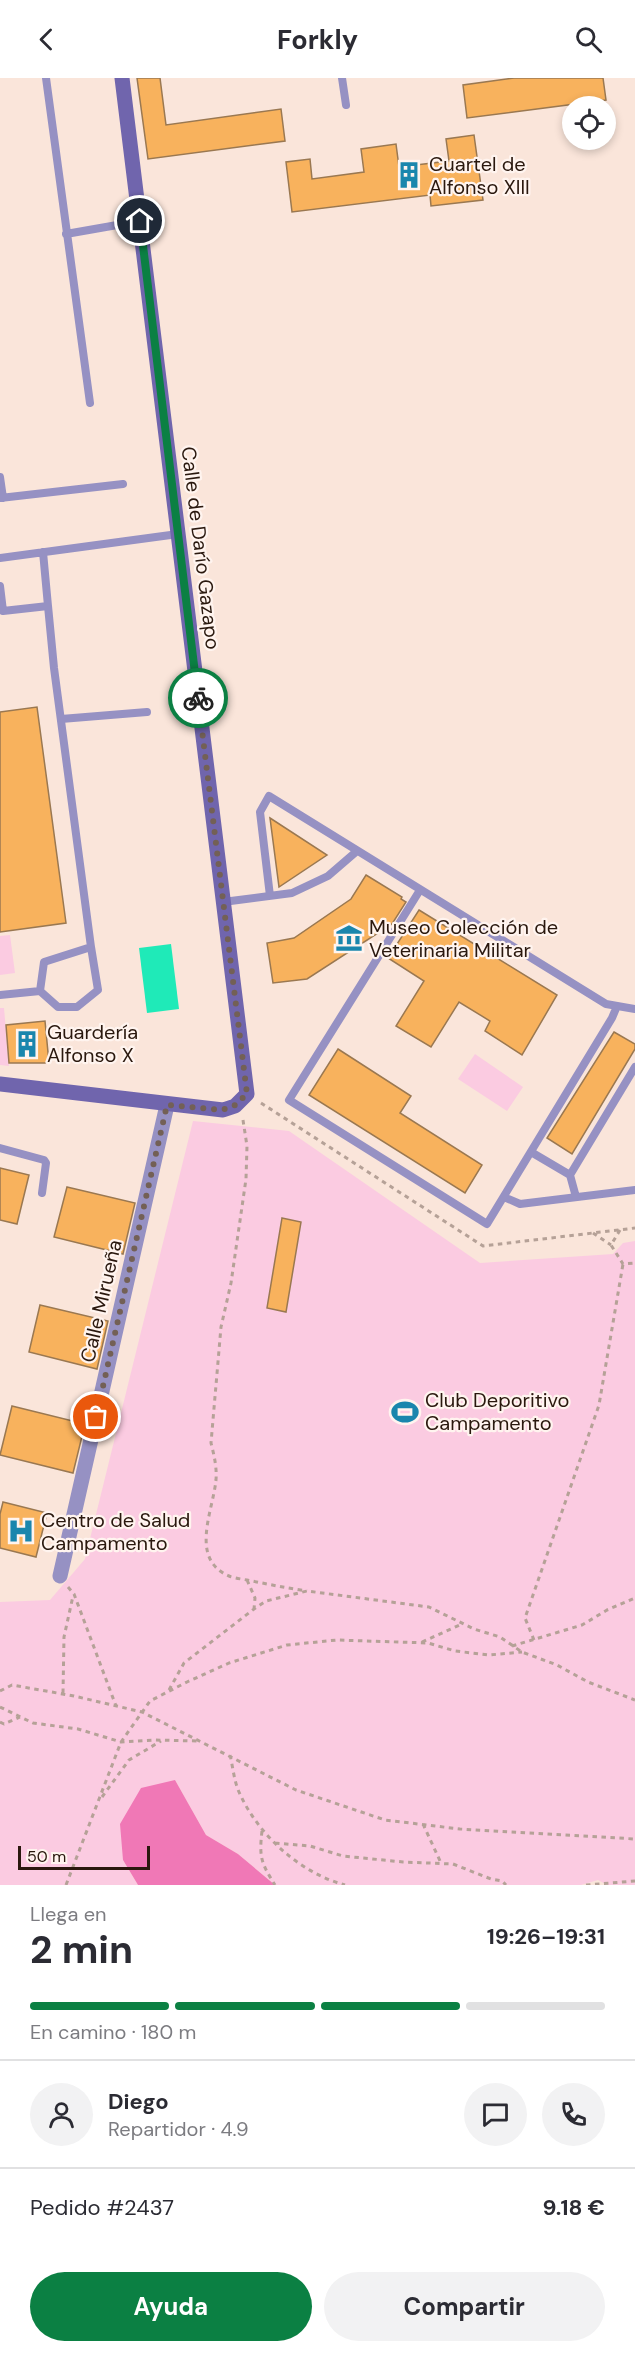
<!DOCTYPE html>
<html lang="es">
<meta charset="utf-8">
<style>
body{margin:0;font-family:"DM Sans",sans-serif;background:#f2f2f3;color:#2b2b33;height:100vh;display:flex;flex-direction:column;font-size:22px;white-space:nowrap}
*{box-sizing:border-box;margin:0}
p{font-size:20px;color:#7c7c81}
.icon{flex:none;width:33px;height:33px;fill:none;stroke:currentColor;stroke-width:2;stroke-linecap:round;stroke-linejoin:round}
.map{position:relative;height:1807px;overflow:hidden}
.side{display:flex;flex-direction:column;background:#fff;flex:1}
.side>*{flex:none}
.controls{position:absolute;left:562px;top:18px;display:grid;gap:12px}
.controls a{display:grid;place-items:center;width:54px;height:54px;border-radius:50%;background:#fff;box-shadow:0 3px 9px #0003;font-size:30px}
.scale{position:absolute;left:18px;bottom:15px;width:132px;box-sizing:border-box;padding-left:6px;border:3px solid #2a180e;border-top:0;font-size:16px;line-height:21px;white-space:nowrap;color:#2a180e;-webkit-text-stroke:4px #fff4ef;paint-order:stroke}
.pin{position:absolute;display:grid;place-items:center;width:51px;height:51px;color:#fff;margin:-26px;border:3px solid #fff;border-radius:50%;box-shadow:0 2px 6px #0007}
.courier{position:absolute;display:grid;place-items:center;width:60px;height:60px;margin:-30px;border:4px solid #0b8043;border-radius:50%;background:#fff;color:#222;box-shadow:0 2px 8px #0007}
.summary em{font-style:normal;font-weight:700}
.summary div{display:flex;flex-direction:column-reverse}
.summary{display:flex;align-items:center;justify-content:space-between;height:102px;padding:0 30px}
h1{font-size:39px;font-weight:700;line-height:45px}
.bar{display:grid;grid-template-columns:repeat(4,1fr);gap:9px 6px;align-content:center;height:72px;padding:0 30px}
.bar i{height:8px;border-radius:4px;background:#e1e1e2}
.bar .selected{background:#0b8043}
.bar p{grid-column:span 4}
.line{display:flex;align-items:center;gap:15px;padding:0 30px;border-top:2px solid #e1e1e2}
.line div{flex:1}
.round{display:grid;place-items:center;flex:none;width:63px;height:63px;border-radius:32px;background:#f2f2f3}
.primary-button{display:flex;gap:12px;margin-top:auto;padding:12px 30px}
.primary-button a{flex:1;height:69px;border-radius:36px;background:#0b8043;color:#fff;font-size:24px;font-weight:700;line-height:69px;text-align:center}
.primary-button a+a{background:#f2f2f3;color:#2b2b33}
header{display:flex;justify-content:space-between;align-items:center;height:78px;padding:0 30px;background:#fff;font-size:27px;font-weight:700}
.map>svg:first-child{display:block}
.green{fill:#fbcbe1}
.forest{fill:#f078b6}
.water{fill:#1feab8}
.building{fill:#f8b25d;stroke:#9a7851;stroke-width:1.5}
.lines{fill:none;stroke-linecap:round;stroke-linejoin:round}
.path{stroke:#b5a197;stroke-width:3;stroke-dasharray:4.5 4.5;stroke-linecap:butt}
.lane{stroke:#9691c3;stroke-width:8}
.street{stroke:#9691c3;stroke-width:15}
.secondary{stroke:#7065ad;stroke-width:15}
.done{stroke:#736055;stroke-width:6;stroke-dasharray:0 10.8}
.route{stroke:#0b8043;stroke-width:8}
.labels{text-anchor:middle;dominant-baseline:central;stroke-width:4.5;stroke-linejoin:round;paint-order:stroke}
.poi-label{font-size:20px;fill:#2a180e;stroke:#fff4ef;text-anchor:start}
.street-label{font-size:20px;fill:#2a180e;stroke:#fff4ef}
</style>
<header><svg class="icon" aria-label="back" viewBox="0 0 24 24"><path d="M15 5l-7 7 7 7"/></svg>Forkly<svg class="icon" aria-label="search" viewBox="0 0 24 24"><circle cx="10" cy="10" r="6"/><path d="M15 15l6 6"/></svg></header>
<div class="map">
<svg width="635" height="1807" viewBox="0 0 635 1807">
<rect width="100%" height="100%" fill="#fae5da"/>
<!-- green -->
<path class="green" d="M10,857L15,895L0,897V858Z
M0,930H4L9,988L0,987Z
M475,976L523,1009L507,1033L458,1001Z
M193,1043L289,1053L480,1185L613,1176L623,1165L635,1163V1807H607L598,1802L581,1807H275L238,1776L206,1757L175,1702L123,1782L138,1807H0V1524L50,1522L85,1481Z"/>
<!-- forest -->
<path class="forest" d="M175,1702L206,1757L238,1776L275,1807H138L123,1782L120,1746L141,1710Z"/>
<!-- water -->
<path class="water" d="M171,866L179,931L147,935L139,870Z"/>
<!-- building -->
<path class="building" d="M137,0H160L166,47L281,31L285,63L148,81Z
M514,0H603L606,22L467,40L463,7Z
M474,57L483,122L431,128L430,117L292,134L286,84L310,81L312,101L364,94L361,71L396,66L399,89L449,83L446,61Z
M37,629L66,845L0,854V634Z
M270,740L327,777L279,809Z
M366,797L402,819L401,821L406,824L392,846L307,901L273,905L267,865L294,860L351,821Z
M419,832L557,917L522,977L485,953L490,943L459,924L431,969L396,948L424,903L388,880Z
M45,943L49,985H9L6,947Z
M614,954L635,966V971L572,1076L547,1060Z
M338,971L411,1018L400,1035L482,1087L465,1115L309,1017Z
M0,1090L29,1097L17,1146L0,1142Z
M67,1109L135,1125L123,1176L54,1159Z
M282,1140L301,1144L286,1234L267,1230Z
M40,1227L108,1243L97,1291L29,1274Z
M12,1328L85,1346L73,1395L0,1377Z
M3,1424L47,1435L36,1479L0,1470V1436Z"/>
<g class="lines">
<!-- path -->
<path class="path" d="M261,1025L483,1168L635,1150
M243,1042L247,1068L246,1101L231,1205L221,1249L211,1365C214,1377 217,1389 216,1402C213,1433 189,1481 229,1498C234,1500 241,1501 247,1502C267,1506 286,1510 307,1513
M620,1152L611,1167L623,1186L635,1185
M593,1155L611,1167
M247,1502L255,1520L254,1531
M68,1509L74,1516L116,1628
M534,1562L525,1540L599,1327L623,1186
M422,1564L462,1546
M512,1568L582,1547L607,1532L635,1520
M169,1612L184,1585L254,1531L266,1523L307,1513L429,1529L474,1551L500,1559L522,1574L557,1587L588,1604L635,1622
M0,1613L12,1607L74,1618L142,1634L296,1712L385,1742L460,1751L635,1761
M63,1615L64,1559L73,1518
M0,1629L33,1645L78,1651L121,1664L154,1662L199,1663
M0,1644L4,1646L20,1639
M230,1677C233,1689 234,1703 239,1714C258,1757 300,1795 345,1807
M102,1719L129,1682L161,1663
M423,1746L441,1785
M262,1753C259,1779 261,1785 275,1807
M275,1765L310,1768L343,1778L403,1784L453,1786L491,1801L502,1803L506,1807
M66,1807L121,1664L150,1623L187,1604L229,1585L287,1567L337,1562L428,1565L455,1573L489,1577L522,1574
M586,1807L635,1803"/>
<!-- lane -->
<path class="lane" d="M46,0L90,325
M342,0L346,27
M66,156L140,143
M0,399L3,420
M0,420L123,406
M0,480L178,456
M0,508L3,533L48,528L43,474
M61,641L147,634
M420,812L289,1022L487,1146L612,940L617,928
M270,818L260,734L269,718L606,926L635,931
M223,824L292,815L328,798L357,773
M40,913L58,929H77L98,912L91,869
M0,917L40,913L44,884L91,869L54,590L48,528
M0,1070L44,1082L46,1085L42,1115
M531,1074L570,1097L576,1119
M570,1097L635,989
M504,1119L520,1126L635,1112"/>
<!-- street -->
<path class="street" d="M60,1498L167,1027"/>
<!-- secondary -->
<path class="secondary" d="M0,1006L223,1032L235,1028L247,1016L122,0"/>
</g>
<g class="lines">
<!-- done -->
<path class="done" d="M96,1339L167,1027L222,1032L234,1028L247,1016L198,620"/>
<!-- route -->
<path class="route" d="M140,143L198,620"/>
</g>
<!-- icons -->
<defs>
<symbol id="building-bare" viewBox="-9 -9 18 18"><path d="M-4-6H4V6H1V3H-1V6H-4ZM-2.5-4.3h1.7v1.8h-1.7ZM.8-4.3h1.7v1.8H.8ZM-2.5-1h1.7V.8h-1.7ZM.8-1h1.7V.8H.8Z" fill="#1a86ad" stroke="#fff4ef" stroke-width="2.5" paint-order="stroke"/></symbol>
<symbol id="museum-bare" viewBox="-9 -9 18 18"><path d="M0-6L6-3V-2H-6V-3ZM-5-1h2V3h-2ZM-1-1h2V3h-2ZM3-1h2V3H3ZM-6 4H6V6H-6Z" fill="#1a86ad" stroke="#fff4ef" stroke-width="2.5" paint-order="stroke"/></symbol>
<symbol id="stadium-bare" viewBox="-9 -9 18 18"><path d="M0-5a6.5 5 0 1 0 0 10a6.5 5 0 1 0 0-10ZM-3.5-1.8h7v3.6h-7Z" fill="#1a86ad" stroke="#fff4ef" stroke-width="2.5" paint-order="stroke"/></symbol>
<symbol id="hospital-bare" viewBox="-9 -9 18 18"><path d="M-5-5h3v3.5h4V-5h3V5h-3V1.5h-4V5h-3Z" fill="#1a86ad" stroke="#fff4ef" stroke-width="2.5" paint-order="stroke"/></symbol>
</defs>
<g fill-rule="evenodd">
<use href="#building-bare" x="390" y="78" width="38" height="38"/>
<use href="#museum-bare" x="330" y="841" width="38" height="38"/>
<use href="#building-bare" x="8" y="947" width="38" height="38"/>
<use href="#stadium-bare" x="386" y="1315" width="38" height="38"/>
<use href="#hospital-bare" x="2" y="1434" width="38" height="38"/>
</g>
<g class="labels">
<!-- poi labels -->
<g class="poi-label">
<text x="429" y="86">Cuartel de<tspan x="429" dy="23">Alfonso XIII</tspan></text>
<text x="369" y="849">Museo Colección de<tspan x="369" dy="23">Veterinaria Militar</tspan></text>
<text x="47" y="954">Guardería<tspan x="47" dy="23">Alfonso X</tspan></text>
<text x="425" y="1322">Club Deporitivo<tspan x="425" dy="23">Campamento</tspan></text>
<text x="41" y="1442">Centro de Salud<tspan x="41" dy="23">Campamento</tspan></text>
</g>
<!-- street labels -->
<g class="street-label">
<text transform="translate(201 470) rotate(83)">Calle de Darío Gazapo</text>
<text transform="translate(101 1223) rotate(-77)">Calle Mirueña</text>
</g>
</g>
</svg>
<div class="controls">
<a><svg class="icon" aria-label="locate" viewBox="0 0 24 24"><circle cx="12" cy="12" r="6"/><path d="M12 2v4M12 18v4M2 12h4M18 12h4"/></svg></a>
</div>
<div class="scale">50 m</div>
<div class="pin" style="left:96px;top:1339px;background:#ea580c"><svg class="icon" aria-label="bag" viewBox="0 0 24 24"><path d="M5 8h14l-1 12H6zM9 8a3 3 0 0 1 6 0"/></svg></div>
<div class="pin" style="left:140px;top:143px;background:#1f2937"><svg class="icon" aria-label="home" viewBox="0 0 24 24"><path d="M3 11l9-7 9 7M6 9v11h12V9"/></svg></div>
<div class="courier" style="left:198px;top:620px"><svg class="icon" aria-label="bike" viewBox="0 0 24 24"><circle cx="6" cy="16" r="4"/><circle cx="18" cy="16" r="4"/><path d="M6 16l4-8h5l3 8M10 8l3 8H6M13 5h3"/></svg></div>
</div>
<section class="side">
<div class="summary"><div><h1>2 min</h1><p>Llega en</p></div><em>19:26–19:31</em></div>
<div class="bar"><i class="selected"></i><i class="selected"></i><i class="selected"></i><i></i><p>En camino · 180 m</p></div>
<div class="line" style="height:108px"><a class="round"><svg class="icon" aria-label="person" viewBox="0 0 24 24"><circle cx="12" cy="8" r="4"/><path d="M4 21q1-7 8-7t8 7"/></svg></a><div><b>Diego</b><p>Repartidor · 4.9</p></div><a class="round"><svg class="icon" aria-label="chat" viewBox="0 0 24 24"><path d="M4 5h16v11H9l-5 4z"/></svg></a><a class="round"><svg class="icon" aria-label="phone" viewBox="0 0 24 24"><path d="M5 4h4l2 5-3 2q2 4 5 5l2-3 5 2v4C11 20 4 13 5 4z"/></svg></a></div>
<div class="line" style="height:78px"><div>Pedido #2437</div><b>9.18 €</b></div>
<div class="primary-button"><a>Ayuda</a><a>Compartir</a></div>
</section>
